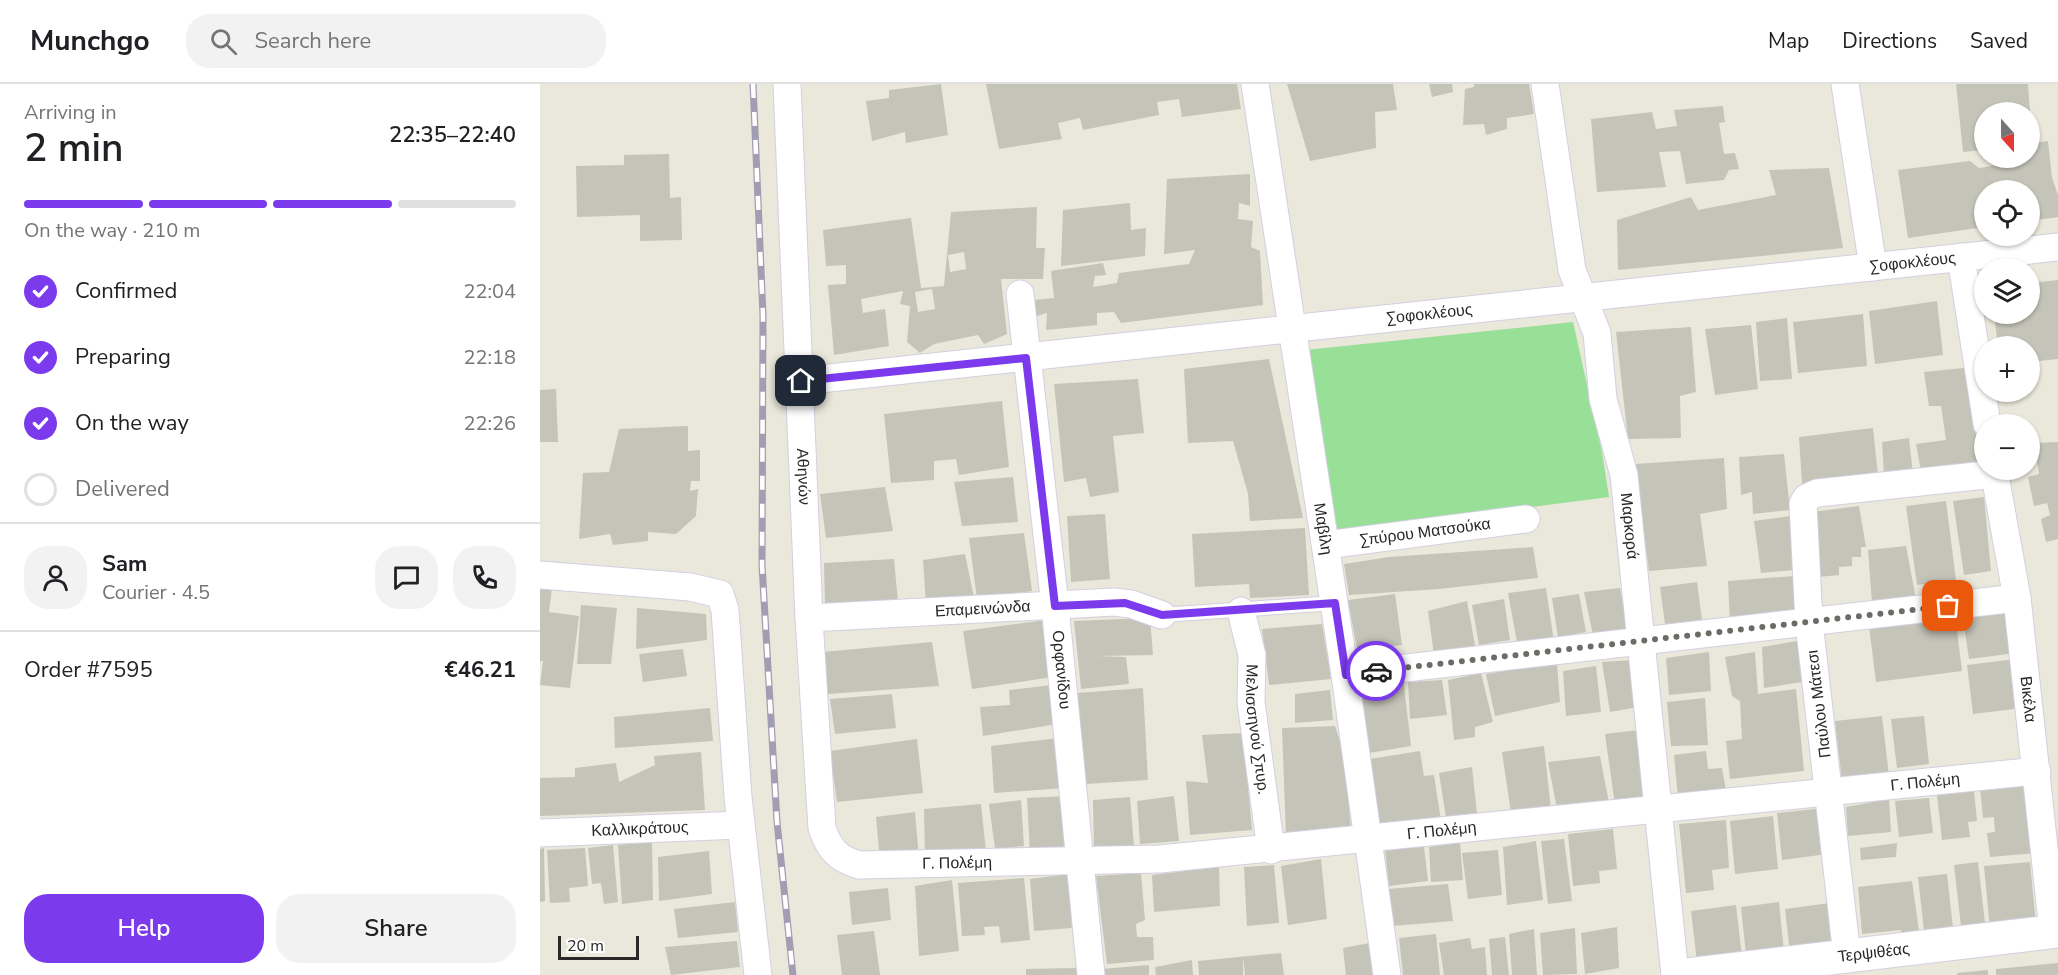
<!DOCTYPE html>
<meta charset="utf-8">
<style>
body{margin:0;font-family:"Nunito Sans",sans-serif;background:#f2f2f2;color:#202124;height:100vh;display:flex;flex-direction:column;font-size:22px;white-space:nowrap}
*{box-sizing:border-box;margin:0}
p{font-size:20px;color:#757577}
.icon{flex:none;width:33px;height:33px;fill:none;stroke:currentColor;stroke-width:2;stroke-linecap:round;stroke-linejoin:round}
.map{position:relative;flex:1;overflow:hidden}
.details{display:flex;flex-direction:column;background:#fff;width:540px}
.details>*{flex:none}
.needle{width:39px;rotate:159deg}
.controls{position:absolute;left:1434px;top:18px;display:grid;gap:12px}
.controls a{display:grid;place-items:center;width:66px;height:66px;border-radius:50%;background:#fff;box-shadow:0 2px 4px #0004;font-size:30px}
.scale{position:absolute;left:18px;bottom:15px;width:81px;box-sizing:border-box;padding-left:6px;border:3px solid #282828;border-top:0;font-size:16px;line-height:21px;white-space:nowrap;color:#282828;-webkit-text-stroke:4px #fff;paint-order:stroke}
.pin{position:absolute;display:grid;place-items:center;width:51px;height:51px;color:#fff;margin:-26px;border-radius:12px;box-shadow:0 3px 9px #0006}
.courier{position:absolute;display:grid;place-items:center;width:60px;height:60px;margin:-30px;border:4px solid #7c3aed;border-radius:50%;background:#fff;color:#222;box-shadow:0 2px 8px #0007}
.head em{font-style:normal;font-weight:600}
.head div{display:flex;flex-direction:column-reverse}
.head{display:flex;align-items:center;justify-content:space-between;height:102px;padding:0 24px}
h1{font-size:39px;font-weight:600;line-height:45px}
.bar{display:grid;grid-template-columns:repeat(4,1fr);gap:9px 6px;align-content:center;height:72px;padding:0 24px}
.bar i{height:8px;border-radius:4px;background:#e0e0e0}
.bar .selected{background:#7c3aed}
.bar p{grid-column:span 4}
.line{display:flex;align-items:center;gap:15px;padding:0 24px;border-top:2px solid #e0e0e0}
.line div{flex:1}
.round{display:grid;place-items:center;flex:none;width:63px;height:63px;border-radius:24px;background:#f2f2f2}
ol{padding:0 24px;list-style:none}
li{display:flex;align-items:center;gap:18px;height:66px}
li p{margin-inline-start:auto}
li .icon{padding:6px;border-radius:50%;background:#7c3aed;color:#fff;stroke-width:4}
li:last-child{color:#757577}
li i{width:33px;height:33px;border:3px solid #e0e0e0;border-radius:50%}
.action{display:flex;gap:12px;margin-top:auto;padding:12px 24px}
.action a{flex:1;height:69px;border-radius:24px;background:#7c3aed;color:#fff;font-size:24px;font-weight:600;line-height:69px;text-align:center}
.action a+a{background:#f2f2f2;color:#202124}
header{display:flex;align-items:center;gap:36px;box-sizing:border-box;height:84px;padding:0 30px;background:#fff;border-bottom:2px solid #e0e0e0}
header strong{font-size:28px}
nav{display:flex;gap:33px;margin-inline-start:auto;font-size:21px}
.search{width:420px;height:54px;background:#f2f2f2;display:flex;align-items:center;gap:15px;box-sizing:border-box;padding:0 21px;border-radius:24px;color:#757577;font-size:22px}
main{display:flex;flex:1;min-height:0}
.map>svg:first-child{display:block}
.green{fill:#98df97}
.building{fill:#c5c4b9;fill-rule:evenodd}
.lines{fill:none;stroke-linecap:round;stroke-linejoin:round}
.service-casing{stroke:#d2cfe1;stroke-width:16}
.minor-casing{stroke:#d2cfe1;stroke-width:29}
.tertiary-casing{stroke:#d2cfe1;stroke-width:35}
.service{stroke:#fff;stroke-width:14}
.minor{stroke:#fff;stroke-width:27}
.tertiary{stroke:#fff;stroke-width:33}
.rail-casing{stroke:#a19db2;stroke-width:7}
.rail{stroke:#fff;stroke-width:4.5;stroke-dasharray:14;stroke-linecap:butt}
.done{stroke:#6c6b66;stroke-width:6;stroke-dasharray:0 10.8}
.route{stroke:#7c3aed;stroke-width:8}
.labels{text-anchor:middle;dominant-baseline:central;stroke-width:4.5;stroke-linejoin:round;paint-order:stroke}
.street-label{font-size:16px;fill:#282828;stroke:#fff}
</style>
<header>
<strong>Munchgo</strong>
<div class="search"><svg class="icon" aria-label="search" viewBox="0 0 24 24"><circle cx="10" cy="10" r="6"/><path d="M15 15l6 6"/></svg>Search here</div>
<nav><a>Map</a><a>Directions</a><a>Saved</a></nav>
</header>
<main>
<section class="details">
<div class="head"><div><h1>2 min</h1><p>Arriving in</p></div><em>22:35–22:40</em></div>
<div class="bar"><i class="selected"></i><i class="selected"></i><i class="selected"></i><i></i><p>On the way · 210 m</p></div>
<ol>
<li><svg class="icon" aria-label="check" viewBox="0 0 24 24"><path d="M5 12l5 5 9-10"/></svg>Confirmed<p>22:04</p></li>
<li><svg class="icon" aria-label="check" viewBox="0 0 24 24"><path d="M5 12l5 5 9-10"/></svg>Preparing<p>22:18</p></li>
<li><svg class="icon" aria-label="check" viewBox="0 0 24 24"><path d="M5 12l5 5 9-10"/></svg>On the way<p>22:26</p></li>
<li><i></i>Delivered</li>
</ol>
<div class="line" style="height:108px"><a class="round"><svg class="icon" aria-label="person" viewBox="0 0 24 24"><circle cx="12" cy="8" r="4"/><path d="M4 21q1-7 8-7t8 7"/></svg></a><div><b>Sam</b><p>Courier · 4.5</p></div><a class="round"><svg class="icon" aria-label="chat" viewBox="0 0 24 24"><path d="M4 5h16v11H9l-5 4z"/></svg></a><a class="round"><svg class="icon" aria-label="phone" viewBox="0 0 24 24"><path d="M5 4h4l2 5-3 2q2 4 5 5l2-3 5 2v4C11 20 4 13 5 4z"/></svg></a></div>
<div class="line" style="height:78px"><div>Order #7595</div><b>€46.21</b></div>
<div class="action"><a>Help</a><a>Share</a></div>
</section>
<div class="map">
<svg width="1518" height="891" viewBox="0 0 1518 891">
<rect width="100%" height="100%" fill="#eae8da"/>
<!-- green -->
<path class="green" d="M1033,238L1062,368L1069,413L792,449L766,266Z"/>
<!-- building -->
<path class="building" d="M401,0L408,51L366,59L365,48L332,57L326,17L349,14V6Z
M446,0H697L701,25L642,33L639,15L617,18L619,31L543,46L540,34L518,39L522,55L459,65Z
M747,0H853L857,26L835,28L836,64L770,77Z
M889,0H912L913,8L892,13Z
M934,0H989L994,30L967,34V45L946,51L944,40L923,41L925,5L934,3Z
M1416,0H1488L1490,28H1444V66L1423,68Z
M1183,22L1185,38L1179,39L1184,70L1195,69L1199,85L1189,86L1184,96L1146,100L1140,67L1119,68L1126,103L1057,108L1051,35L1112,28L1116,45L1137,42L1134,26Z
M1490,44L1492,59L1508,57L1512,94L1518,111V133L1490,137V106H1444V143L1368,154L1358,86L1430,77L1439,84L1457,81L1456,74H1490Z
M129,70L130,114L141,113L142,156L100,157V131L37,133L36,82L84,81V71Z
M1289,84L1303,164L1078,186L1077,136L1151,113L1158,126L1236,111L1229,86Z
M710,90V122L699,119L698,135L713,137L711,163L720,167L723,221L581,239L574,228L557,229V241L506,246L507,229L494,233V216L514,214L511,187L563,179L566,191L555,192L553,203L577,199L579,189L649,180L655,166L624,170L627,95Z
M590,119L591,146L606,144L605,172L521,182L523,126Z
M497,123L496,164H505L503,195H461L467,250L444,260L438,251L394,260L380,269L367,258L370,222L360,220L363,207L321,215L323,229L345,225L349,262L294,271L288,201L306,200V181L286,182L283,146L371,134L381,204L404,202L411,128ZM424,168L426,185L410,188L408,171ZM392,205L395,225L378,228L375,208Z
M1518,196V275L1490,278V262H1458L1454,230H1490V199Z
M1397,217L1403,271L1335,280L1329,227Z
M1323,230L1327,282L1258,289L1253,238Z
M1247,234L1252,295L1220,297L1216,238Z
M1211,241L1218,305L1175,311L1165,245Z
M1151,243L1156,308L1140,312L1141,354L1088,355L1076,248Z
M729,275L763,434L710,437L708,410L693,357L648,359L644,285Z
M1424,284L1441,379L1381,387L1376,360L1406,356L1401,322H1389L1384,288Z
M598,295L604,349L573,352L579,408L550,413L546,394L524,398L514,300Z
M16,305L18,358H0V306Z
M462,317L469,383L419,391L416,375L394,377V396L351,399L344,330Z
M148,342V367L160,366V397H151L150,407L158,405L156,432L136,450L108,448V457L73,461L70,450L39,455L43,389L69,388L79,345Z
M1333,344L1338,391L1262,400L1259,353Z
M1369,354L1373,390L1344,392L1342,358Z
M1518,358V455L1506,458L1501,435L1510,431L1507,419L1494,422L1488,393L1499,390L1494,359Z
M1244,370L1250,426L1213,430L1212,408L1201,411L1199,373Z
M1184,374L1187,425L1160,430L1167,482L1109,487L1095,380Z
M473,393L478,438L422,442L414,398Z
M345,403L353,447L286,454L280,410Z
M1444,413L1451,487L1424,491L1413,417Z
M1406,417L1416,496L1377,501L1366,422Z
M1319,422L1326,463H1321V473H1312V482L1299,483V491L1278,493L1272,428Z
M565,430L570,495L531,498L527,432Z
M1250,432L1256,486L1221,489L1214,437Z
M765,444L769,511L710,514L709,500L655,503L652,450Z
M484,449L492,507L437,515L429,454Z
M1366,462L1376,515L1332,519L1328,466Z
M993,463L998,494L899,505L809,511L804,480L849,473Z
M425,470L434,514L386,520L383,476Z
M354,475L358,518L285,521L284,479Z
M1254,492L1257,529L1190,539L1188,497Z
M1157,498L1162,536L1125,540L1120,503Z
M0,503L12,504L9,528L39,532L30,604L0,601L3,577H0Z
M1006,504L1014,558L978,564L968,509Z
M1080,504L1088,547L1053,551L1044,508Z
M855,510L862,561L817,565L808,516Z
M1039,510L1046,548L1018,553L1012,514Z
M964,515L970,556L939,561L932,521Z
M927,517L936,567L894,571L888,527Z
M41,521L77,524L71,580H37Z
M97,524L166,530L167,556L96,565Z
M1470,527L1476,569L1429,575L1423,534Z
M610,534L613,571L557,572L586,573L589,600L541,605L534,537Z
M1399,534L1401,547L1417,546L1422,587L1336,598L1329,542Z
M507,536L513,593L432,605L423,547Z
M782,540L791,595L729,601L722,545Z
M1263,556L1268,597L1224,604L1222,563Z
M392,558L399,602L288,610L283,568Z
M143,565L147,592L103,598L99,570Z
M1169,568L1171,607L1129,611L1126,574Z
M1215,568L1218,610L1256,605L1264,687L1190,695L1186,657L1202,655L1200,617L1192,612L1185,573Z
M1476,575L1482,624L1433,630L1427,581Z
M1093,576L1098,623L1070,628L1062,578Z
M1017,579L1020,618L955,632L946,590Z
M1056,582L1061,628L1026,632L1023,587Z
M941,589L953,638L935,643V653L914,656L908,596Z
M863,593L871,662L829,669L818,601Z
M902,596L907,631L870,635L868,598Z
M512,601L517,640L443,652L440,623L470,621L469,606Z
M603,604L608,696L546,700L537,609Z
M790,606L793,636L755,639V610Z
M352,610L356,644L295,650L290,615Z
M1165,614L1168,661L1131,662L1127,618Z
M170,624L173,657L75,664L74,633Z
M1342,632L1349,692L1302,697L1295,637Z
M1384,632L1389,680L1357,684L1351,635Z
M795,642L804,670L811,745L746,752L742,644Z
M1099,646L1109,716L1075,721L1065,650Z
M703,649L712,746L650,751L646,697L668,699L662,651Z
M519,654L524,704L454,709L451,662Z
M377,655L383,709L297,718L290,667Z
M1004,662L1011,726L971,729L962,668Z
M880,667L884,692L894,691L901,737L838,745L830,675Z
M1166,667L1168,685L1182,684L1186,707L1138,714L1134,671Z
M161,668L165,726L0,732V694L35,693V684L76,679L81,710L79,698L115,681L114,672Z
M1060,672L1069,719L1017,725L1008,678Z
M932,683L937,730L906,734L899,689Z
M1490,698L1497,769L1450,773L1447,749L1455,748L1454,733L1443,734L1440,703Z
M1434,707L1437,737L1428,738L1430,753L1402,756L1397,711Z
M526,712L530,767L490,770L487,714Z
M634,712L639,757L600,760L597,717Z
M590,713L594,763L554,768L553,716Z
M1389,714L1393,749L1359,753L1355,717Z
M1349,715L1351,748L1308,752L1306,723Z
M481,716L484,762L455,765L449,720Z
M441,720L446,767L385,771L384,725Z
M1284,724L1287,770L1242,776L1237,729Z
M375,728L379,775L340,778L336,733Z
M1233,732L1238,785L1195,790L1190,737Z
M1186,736L1189,784L1172,786L1174,806L1146,809L1139,740Z
M1073,745L1077,785L1059,787L1060,799L1033,802L1028,750Z
M1024,755L1032,817L1008,820L1001,757Z
M996,757L1003,816L967,821L963,763Z
M112,758L113,816L82,820L78,761Z
M920,759L923,796L891,798L889,763Z
M1357,759L1356,773L1321,776L1320,764Z
M73,761L78,818L64,820L61,799L52,800L48,764Z
M884,763L888,797L849,802L845,765Z
M4,764L5,817L0,818V765Z
M45,764L48,802L29,804L30,818L10,819L7,766Z
M958,766L962,811L928,815L922,769Z
M169,767L172,810L119,817L118,773Z
M781,775L787,835L748,841L741,782Z
M1438,778L1445,839L1421,842L1414,781Z
M1490,778L1496,841L1450,846L1444,782Z
M734,781L739,839L707,842L704,783Z
M679,783L680,822L614,828L612,791Z
M601,789L605,836L596,840L597,853H613L614,876L567,880L556,792Z
M529,790L532,844L494,847L490,795Z
M1407,790L1413,844L1384,847L1378,793Z
M484,794L490,856L461,859L459,842L444,843L445,851L422,852L418,799Z
M412,796L419,867L379,872L375,802Z
M1372,797L1380,854L1361,855V846L1322,850L1318,803Z
M908,800L913,837L852,842L848,805Z
M348,804L351,836L312,841L309,808Z
M195,818L198,848L138,854L134,825Z
M1239,818L1244,868L1206,871L1201,823Z
M1290,819L1294,864L1250,869L1245,825Z
M1196,821L1202,873L1157,878L1151,827Z
M1077,843L1079,884L1045,890L1041,849Z
M1035,844L1037,890L1003,891L1000,849Z
M994,845L997,891H972L969,850Z
M334,847L340,891H302L297,851Z
M896,850L900,891H863L859,854Z
M965,853L969,891H952L949,855Z
M930,854L932,865L945,863L947,891H904L899,859Z
M197,857L200,883L131,891L125,863Z
M835,858L839,891H806L803,864Z
M741,869L744,891H705L703,873V891H659L658,877Z
M652,876L653,891H616L615,883Z
M1518,879V891H1456V885Z
M609,881V891H562L561,885Z
M537,884L538,891H486V885Z
M1448,886V891H1417V889Z"/>
<g class="lines">
<defs>
<path id="service" d="M622,531L795,519"/>
<g id="minor">
<path id="s1" d="M247,0L269,534L282,744C289,765 298,775 319,781L620,775L1497,687"/>
<path id="s2" d="M715,0L805,591L847,891"/>
<path id="s3" d="M1005,0L1032,186L1057,249L1063,315L1084,391L1135,891"/>
<path d="M1305,0L1333,183"/>
<path d="M1421,173L1447,340"/>
<path id="s4" d="M480,210L515,522L551,891"/>
<path id="s5" d="M261,297L1518,163"/>
<path id="s6" d="M1454,386L1477,514L1513,847"/>
<path id="s7" d="M786,461L986,435"/>
<path d="M0,491L150,503L180,510L185,526L198,713L218,891"/>
<path id="s8" d="M701,527L712,571L711,618L731,766"/>
<path id="s9" d="M269,534L574,518L591,520L622,531"/>
<path d="M805,591L1477,514"/>
<path id="s10" d="M0,749L201,741"/>
<path d="M1307,872L1269,538L1263,420L1266,414L1277,409L1455,390"/>
</g>
<g id="tertiary">
<path id="s11" d="M1147,891L1518,847"/>
</g>
</defs>
<!-- service casing -->
<use href="#service" class="service-casing"/>
<!-- minor casing -->
<use href="#minor" class="minor-casing"/>
<!-- tertiary casing -->
<use href="#tertiary" class="tertiary-casing"/>
<!-- service -->
<use href="#service" class="service"/>
<!-- minor -->
<use href="#minor" class="minor"/>
<!-- tertiary -->
<use href="#tertiary" class="tertiary"/>
<defs>
<path id="rail" d="M213,0L223,232L222,481L237,738L253,891"/>
</defs>
<!-- rail casing -->
<use href="#rail" class="rail-casing"/>
<!-- rail -->
<use href="#rail" class="rail"/>
</g>
<g class="lines">
<!-- done -->
<path class="done" d="M836,587L1408,522"/>
<!-- route -->
<path class="route" d="M261,297L486,274L515,522L585,519L622,531L795,519L806,591L836,587"/>
</g>
<g class="labels">
<!-- street labels -->
<g class="street-label">
<text stroke="none"><textPath href="#s5" startOffset="1118">Σοφοκλέους</textPath></text>
<text stroke="none"><textPath href="#s5" startOffset="632">Σοφοκλέους</textPath></text>
<text stroke="none"><textPath href="#s1" startOffset="393">Αθηνών</textPath></text>
<text stroke="none"><textPath href="#s3" startOffset="452">Μαρκορά</textPath></text>
<text stroke="none"><textPath href="#s2" startOffset="450">Μαβίλη</textPath></text>
<text stroke="none"><textPath href="#s7" startOffset="100">Σπύρου Ματσούκα</textPath></text>
<text stroke="none"><textPath href="#s9" startOffset="174">Επαμεινώνδα</textPath></text>
<text stroke="none"><textPath href="#s4" startOffset="378">Ορφανίδου</textPath></text>
<text stroke="none"><textPath href="#s6" startOffset="232">Βικέλα</textPath></text>
<text transform="translate(1279 620) rotate(-97)">Παύλου Μάτεσι</text>
<text stroke="none"><textPath href="#s8" startOffset="120">Μελισσηνού Σπυρ.</textPath></text>
<text stroke="none"><textPath href="#s1" startOffset="1870">Γ. Πολέμη</textPath></text>
<text stroke="none"><textPath href="#s10" startOffset="100">Καλλικράτους</textPath></text>
<text stroke="none"><textPath href="#s1" startOffset="1384">Γ. Πολέμη</textPath></text>
<text stroke="none"><textPath href="#s1" startOffset="898">Γ. Πολέμη</textPath></text>
<text stroke="none"><textPath href="#s11" startOffset="188">Τερψιθέας</textPath></text>
</g>
</g>
</svg>
<div class="controls">
<a><svg class="needle" viewBox="-14 -14 28 28"><path d="M0-13l5 13h-10z" fill="#e53935"/><path d="M0 13l5-13h-10z" fill="#757577"/></svg></a>
<a><svg class="icon" aria-label="locate" viewBox="0 0 24 24"><circle cx="12" cy="12" r="6"/><path d="M12 2v4M12 18v4M2 12h4M18 12h4"/></svg></a>
<a><svg class="icon" aria-label="layers" viewBox="0 0 24 24"><path d="M12 4l9 5-9 5-9-5zM3 14l9 5 9-5"/></svg></a>
<a>+</a>
<a>−</a>
</div>
<div class="scale">20 m</div>
<div class="pin" style="left:1408px;top:522px;background:#ea580c"><svg class="icon" aria-label="bag" viewBox="0 0 24 24"><path d="M5 8h14l-1 12H6zM9 8a3 3 0 0 1 6 0"/></svg></div>
<div class="pin" style="left:261px;top:297px;background:#1f2937"><svg class="icon" aria-label="home" viewBox="0 0 24 24"><path d="M3 11l9-7 9 7M6 9v11h12V9"/></svg></div>
<div class="courier" style="left:836px;top:587px"><svg class="icon" aria-label="car" viewBox="0 0 24 24"><path d="M5 17H2v-5l4-1 3-4h7l3 4 3 1v5h-3M9 17h6M6 11h13"/><circle cx="7" cy="17" r="2"/><circle cx="17" cy="17" r="2"/></svg></div>
</div>
</main>
